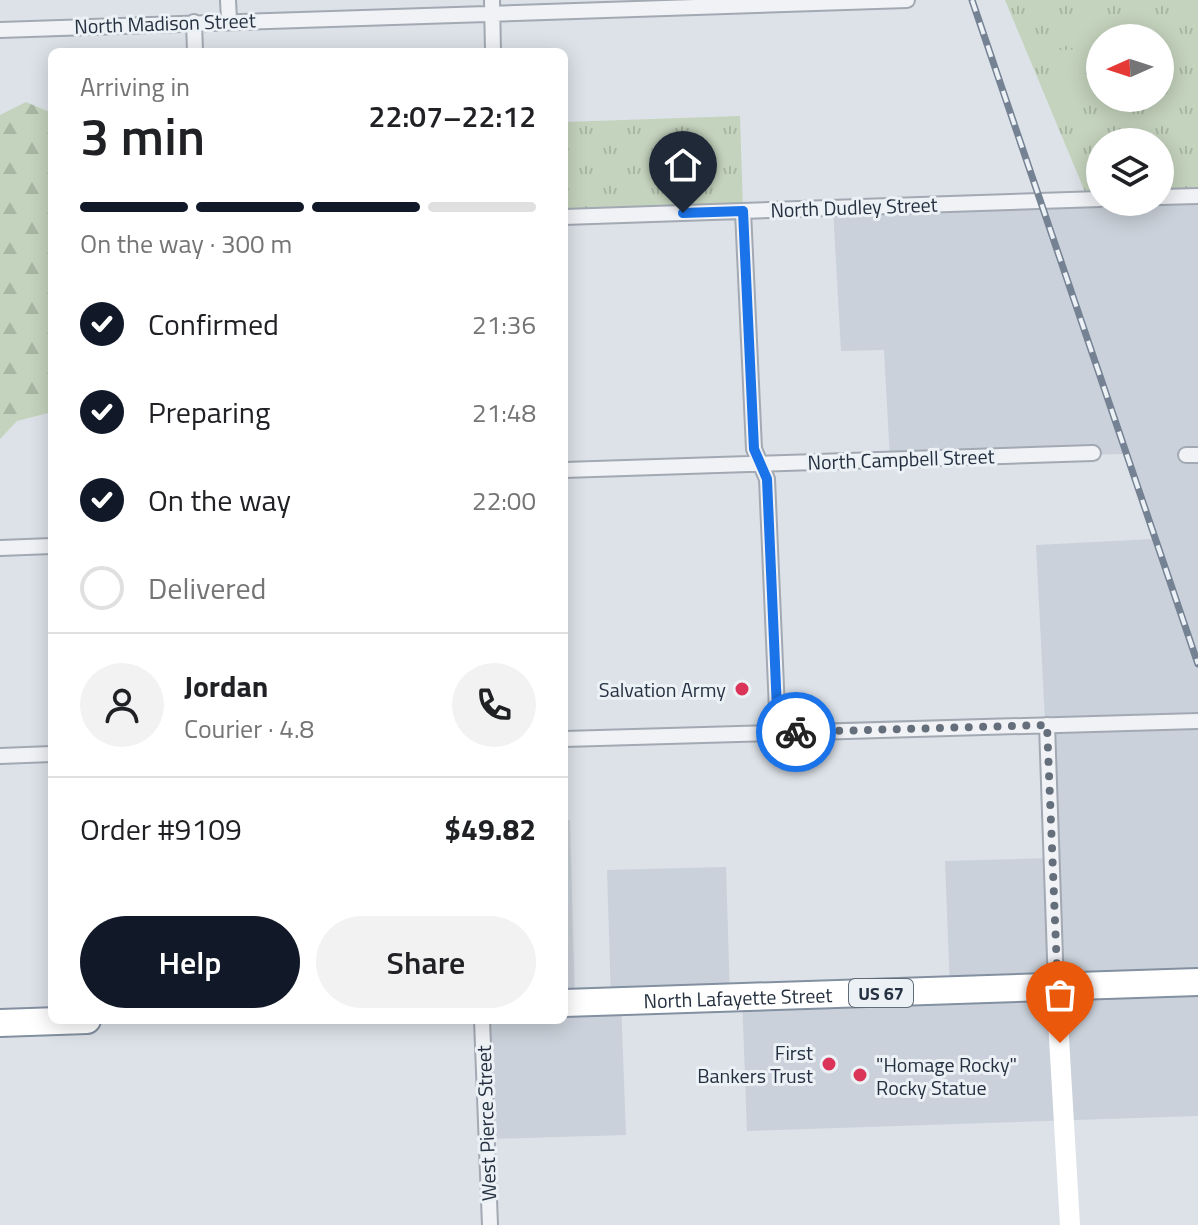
<!DOCTYPE html>
<meta charset="utf-8">
<style>
body{margin:0;font-family:"Titillium Web",sans-serif;background:#f2f2f2;color:#202124;height:100vh;display:flex;flex-direction:column;font-size:30px;white-space:nowrap}
*{box-sizing:border-box;margin:0}
p{font-size:26px;color:#757577}
.icon{flex:none;width:44px;height:44px;fill:none;stroke:currentColor;stroke-width:2;stroke-linecap:round;stroke-linejoin:round}
.map{position:relative;flex:1;overflow:hidden}
.details{position:absolute;left:48px;top:48px;width:520px;height:976px;display:flex;flex-direction:column;background:#fff;border-radius:12px;box-shadow:0 4px 20px #0003}
.details>*{flex:none}
.needle{width:52px;rotate:267deg}
.controls{position:absolute;left:1086px;top:24px;display:grid;gap:16px}
.controls a{display:grid;place-items:center;width:88px;height:88px;border-radius:50%;background:#fff;box-shadow:0 4px 20px #0003;font-size:40px}
.pin{position:absolute;display:grid;place-items:center;width:68px;height:68px;color:#fff;margin:-82px -34px;border-radius:50% 50% 50% 0;rotate:-45deg;box-shadow:0 0 8px #0007}
.pin .icon{rotate:45deg}
.courier{position:absolute;display:grid;place-items:center;width:80px;height:80px;margin:-40px;border:6px solid #1a73e8;border-radius:50%;background:#fff;color:#222;box-shadow:0 2px 10px #0007}
.headline em{font-style:normal;font-weight:600}
.headline div{display:flex;flex-direction:column-reverse}
.headline{display:flex;align-items:center;justify-content:space-between;height:136px;padding:0 32px}
h1{font-size:52px;font-weight:600;line-height:60px}
.bar{display:grid;grid-template-columns:repeat(4,1fr);gap:12px 8px;align-content:center;height:96px;padding:0 32px}
.bar i{height:10px;border-radius:6px;background:#e0e0e0}
.bar .current{background:#111827}
.bar p{grid-column:span 4}
.line{display:flex;align-items:center;gap:20px;padding:0 32px;border-top:2px solid #e0e0e0}
.line div{flex:1}
.round{display:grid;place-items:center;flex:none;width:84px;height:84px;border-radius:42px;background:#f2f2f2}
ol{padding:0 32px;list-style:none}
li{display:flex;align-items:center;gap:24px;height:88px}
li p{margin-inline-start:auto}
li .icon{padding:8px;border-radius:50%;background:#111827;color:#fff;stroke-width:4}
li:last-child{color:#757577}
li i{width:44px;height:44px;border:4px solid #e0e0e0;border-radius:50%}
.action{display:flex;gap:16px;margin-top:auto;padding:16px 32px}
.action a{flex:1;height:92px;border-radius:48px;background:#111827;color:#fff;font-size:32px;font-weight:600;line-height:92px;text-align:center}
.action a+a{background:#f2f2f2;color:#202124}
.map>svg:first-child{display:block}
.built{fill:#cad1da}
.grass{fill:url(#grass-tufts);fill-rule:evenodd}
.forest{fill:url(#forest-firs)}
.pitch{fill:#c4d3bd}
.lines{fill:none;stroke-linecap:round;stroke-linejoin:round}
.street-casing{stroke:#a2a9b2;stroke-width:18}
.highway-casing{stroke:#8390a0;stroke-width:30}
.street{stroke:#f0f2f6;stroke-width:14}
.secondary{stroke:#fff;stroke-width:20}
.highway{stroke:#fff;stroke-width:26}
.rail-casing{stroke:#758293;stroke-width:7}
.rail{stroke:#ecf1f6;stroke-width:4;stroke-dasharray:12;stroke-linecap:butt}
.done{stroke:#656f7b;stroke-width:8;stroke-dasharray:0 14.4}
.route{stroke:#1a73e8;stroke-width:10}
.poi-dot{fill:#da3559;stroke:#ecf1f6;stroke-width:3}
.labels{text-anchor:middle;dominant-baseline:central;stroke-width:6;stroke-linejoin:round;paint-order:stroke}
.shield{fill:#ecf1f6;stroke:#616b77;stroke-width:2}
.shield-label{font-size:18px;font-weight:bold;fill:#253140}
.street-label{font-size:20px;fill:#253140;stroke:#ecf1f6}
.poi-label{font-size:20px;fill:#253140;stroke:#ecf1f6;text-anchor:end}
</style>
<div class="map">
<svg width="1198" height="1225" viewBox="0 0 1198 1225">
<defs>
<pattern id="grass-tufts" width="24" height="20" patternUnits="userSpaceOnUse" patternTransform="scale(2)"><rect width="24" height="20" fill="#c4d3bd"/><path d="M3 7l-1-3M5 7V3M7 7l1-3M15 17l-1-3M17 17v-4M19 17l1-3" fill="none" stroke="#a8b6a4"/></pattern>
<pattern id="forest-firs" width="22" height="20" patternUnits="userSpaceOnUse" patternTransform="scale(2)"><rect width="22" height="20" fill="#c4d3bd"/><path d="M5 1l3.5 6h-7zM16 11l3.5 6h-7z" fill="#a8b6a4"/></pattern>
</defs>
<rect width="100%" height="100%" fill="#dde2e8"/>
<!-- built -->
<path class="built" d="M1198,196V1116L747,1131L742,997L950,990L945,861L1052,858L1036,545L1154,539L1186,626L1073,293L1124,454L890,460L884,350L841,351L833,208L1160,202Z
M564,820H570L575,1002L611,1001L607,870L726,867L730,997L621,1001L626,1135L487,1139L482,1020H564Z"/>
<!-- grass -->
<path class="grass" d="M1005,0H1198V196L1160,197V142H1100V199H1088ZM1100,38H1160V98H1100Z
M740,116L743,211L564,217V122Z"/>
<!-- forest -->
<path class="forest" d="M26,102L52,113V412L17,421L0,439V115Z"/>
<!-- pitch -->
<path class="pitch" d="M1100,20V45L1052,46L1051,22Z
M1100,49V73L1053,74L1052,50Z
M1100,77V98L1104,101L1055,103L1054,79Z"/>
<g class="lines">
<defs>
<path id="street" d="M228,0L229,20
M492,0L493,52
M194,22L195,52
M0,30L907,0
M1160,197L1198,196
M743,211L754,449L767,479L778,733
M564,217L1100,199
M1186,455H1198
M564,470L1093,453
M0,548L52,546
M1047,725L1056,987
M564,739L1198,721
M0,756L52,754
M482,1020L490,1225"/>
<g id="highway">
<path id="s1" d="M564,1003L1198,982"/>
<path d="M0,1023L87,1020"/>
</g>
</defs>
<!-- street casing -->
<use href="#street" class="street-casing"/>
<!-- highway casing -->
<use href="#highway" class="highway-casing"/>
<!-- street -->
<use href="#street" class="street"/>
<!-- secondary -->
<path class="secondary" d="M1056,987L1070,1225"/>
<!-- highway -->
<use href="#highway" class="highway"/>
<defs>
<path id="rail" d="M972,0L1198,664"/>
</defs>
<!-- rail casing -->
<use href="#rail" class="rail-casing"/>
<!-- rail -->
<use href="#rail" class="rail"/>
</g>
<g class="lines">
<!-- done -->
<path class="done" d="M796,732L1047,725L1060,1043"/>
<!-- route -->
<path class="route" d="M683,213L743,211L754,449L767,479L778,733L796,732"/>
</g>
<!-- markers -->
<g class="poi-dot">
<circle cx="742" cy="689" r="8"/>
<circle cx="829" cy="1064" r="8"/>
<circle cx="860" cy="1075" r="8"/>
</g>
<g class="labels">
<!-- shield labels -->
<rect class="shield" x="849" y="979" width="64" height="28" rx="6"/>
<g class="shield-label">
<text x="881" y="993">US 67</text>
</g>
<!-- street labels -->
<g class="street-label">
<text transform="translate(165 23) rotate(-2)">North Madison Street</text>
<text transform="translate(854 207) rotate(-2)">North Dudley Street</text>
<text transform="translate(901 459) rotate(-2)">North Campbell Street</text>
<text stroke="none"><textPath href="#s1" startOffset="174">North Lafayette Street</textPath></text>
<text transform="translate(486 1123) rotate(-92)">West Pierce Street</text>
</g>
<!-- poi labels -->
<g class="poi-label">
<text x="726" y="689">Salvation Army</text>
<text x="813" y="1052">First<tspan x="813" dy="23">Bankers Trust</tspan></text>
<text x="876" y="1064" text-anchor="start">"Homage Rocky"<tspan x="876" dy="23">Rocky Statue</tspan></text>
</g>
</g>
</svg>
<div class="controls">
<a><svg class="needle" viewBox="-14 -14 28 28"><path d="M0-13l5 13h-10z" fill="#e53935"/><path d="M0 13l5-13h-10z" fill="#757577"/></svg></a>
<a><svg class="icon" aria-label="layers" viewBox="0 0 24 24"><path d="M12 4l9 5-9 5-9-5zM3 14l9 5 9-5"/></svg></a>
</div>
<div class="pin" style="left:1060px;top:1043px;background:#ea580c"><svg class="icon" aria-label="bag" viewBox="0 0 24 24"><path d="M5 8h14l-1 12H6zM9 8a3 3 0 0 1 6 0"/></svg></div>
<div class="pin" style="left:683px;top:213px;background:#1f2937"><svg class="icon" aria-label="home" viewBox="0 0 24 24"><path d="M3 11l9-7 9 7M6 9v11h12V9"/></svg></div>
<div class="courier" style="left:796px;top:732px"><svg class="icon" aria-label="bike" viewBox="0 0 24 24"><circle cx="6" cy="16" r="4"/><circle cx="18" cy="16" r="4"/><path d="M6 16l4-8h5l3 8M10 8l3 8H6M13 5h3"/></svg></div>
<section class="details">
<div class="headline"><div><h1>3 min</h1><p>Arriving in</p></div><em>22:07–22:12</em></div>
<div class="bar"><i class="current"></i><i class="current"></i><i class="current"></i><i></i><p>On the way · 300 m</p></div>
<ol>
<li><svg class="icon" aria-label="check" viewBox="0 0 24 24"><path d="M5 12l5 5 9-10"/></svg>Confirmed<p>21:36</p></li>
<li><svg class="icon" aria-label="check" viewBox="0 0 24 24"><path d="M5 12l5 5 9-10"/></svg>Preparing<p>21:48</p></li>
<li><svg class="icon" aria-label="check" viewBox="0 0 24 24"><path d="M5 12l5 5 9-10"/></svg>On the way<p>22:00</p></li>
<li><i></i>Delivered</li>
</ol>
<div class="line" style="height:144px"><a class="round"><svg class="icon" aria-label="person" viewBox="0 0 24 24"><circle cx="12" cy="8" r="4"/><path d="M4 21q1-7 8-7t8 7"/></svg></a><div><b>Jordan</b><p>Courier · 4.8</p></div><a class="round"><svg class="icon" aria-label="phone" viewBox="0 0 24 24"><path d="M5 4h4l2 5-3 2q2 4 5 5l2-3 5 2v4C11 20 4 13 5 4z"/></svg></a></div>
<div class="line" style="height:104px"><div>Order #9109</div><b>$49.82</b></div>
<div class="action"><a>Help</a><a>Share</a></div>
</section>
</div>
